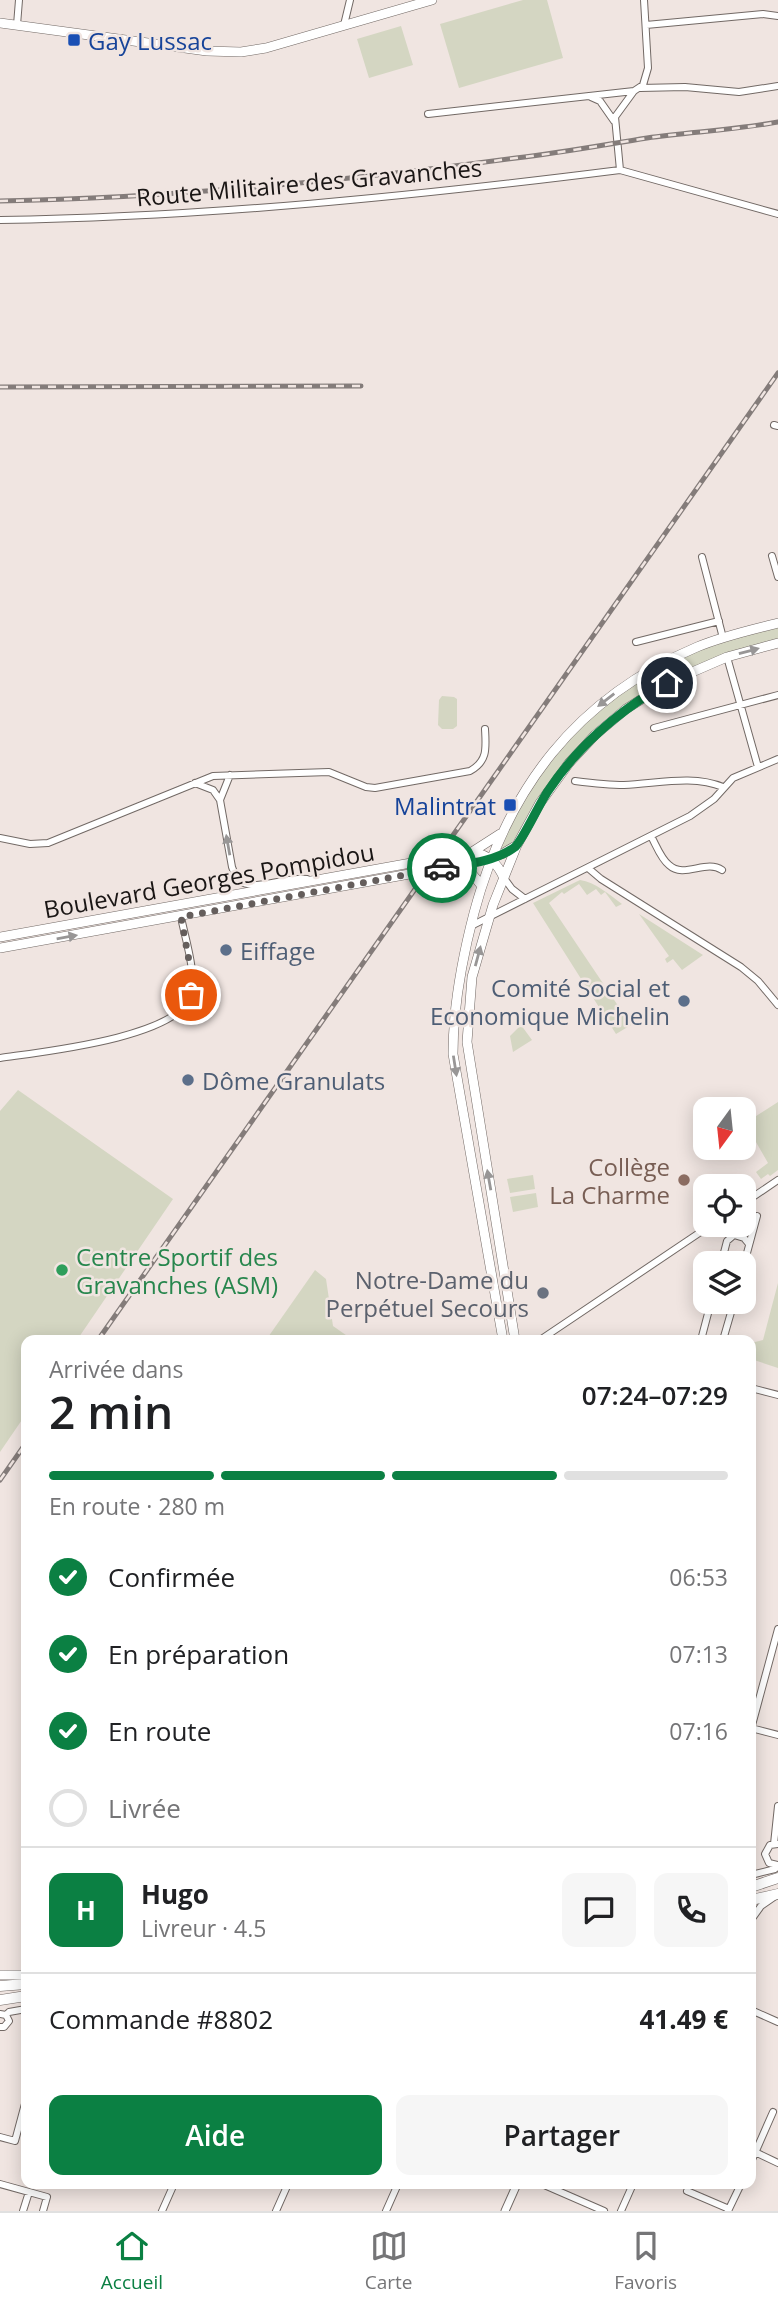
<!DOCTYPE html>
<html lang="fr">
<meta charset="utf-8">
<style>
body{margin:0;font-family:"Open Sans",sans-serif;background:#f6f6f6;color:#202124;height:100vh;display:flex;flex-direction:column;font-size:26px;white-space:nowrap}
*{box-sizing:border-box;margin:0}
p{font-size:23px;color:#757577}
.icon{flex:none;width:38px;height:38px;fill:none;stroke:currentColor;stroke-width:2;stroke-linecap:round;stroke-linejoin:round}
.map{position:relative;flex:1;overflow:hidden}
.drawer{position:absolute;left:21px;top:1335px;width:735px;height:854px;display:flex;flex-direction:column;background:#fff;border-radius:14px;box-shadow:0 4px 18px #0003}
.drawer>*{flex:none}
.needle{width:46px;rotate:195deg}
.tools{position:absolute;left:693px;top:1097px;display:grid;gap:14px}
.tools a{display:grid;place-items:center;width:63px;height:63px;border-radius:14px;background:#fff;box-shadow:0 4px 18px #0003;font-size:35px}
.pin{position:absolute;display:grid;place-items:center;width:60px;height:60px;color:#fff;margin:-30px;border:4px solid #fff;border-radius:50%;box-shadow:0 2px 7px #0007}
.courier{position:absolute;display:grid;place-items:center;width:70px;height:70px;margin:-35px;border:5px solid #0b8043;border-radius:50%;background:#fff;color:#222;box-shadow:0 2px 9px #0007}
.head em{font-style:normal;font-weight:600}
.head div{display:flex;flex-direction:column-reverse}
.head{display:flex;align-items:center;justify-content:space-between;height:119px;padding:0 28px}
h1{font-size:46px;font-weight:600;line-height:52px}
.bar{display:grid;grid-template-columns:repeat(4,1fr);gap:10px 7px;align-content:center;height:84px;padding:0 28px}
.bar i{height:9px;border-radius:5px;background:#e0e0e0}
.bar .on{background:#0b8043}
.bar p{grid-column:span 4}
.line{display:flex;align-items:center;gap:18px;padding:0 28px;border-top:2px solid #e0e0e0}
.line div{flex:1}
.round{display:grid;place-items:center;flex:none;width:74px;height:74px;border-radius:14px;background:#f6f6f6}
ol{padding:0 28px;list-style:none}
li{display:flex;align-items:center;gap:21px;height:77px}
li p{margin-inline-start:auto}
li .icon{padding:7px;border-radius:50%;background:#0b8043;color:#fff;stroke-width:4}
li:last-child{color:#757577}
li i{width:38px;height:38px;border:4px solid #e0e0e0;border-radius:50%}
.button{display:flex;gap:14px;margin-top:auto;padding:14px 28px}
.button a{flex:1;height:80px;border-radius:14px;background:#0b8043;color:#fff;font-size:28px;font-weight:600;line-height:80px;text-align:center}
.button a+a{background:#f6f6f6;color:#202124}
.menu{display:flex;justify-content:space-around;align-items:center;height:98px;border-top:2px solid #e0e0e0;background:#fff;font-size:19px;color:#757577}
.menu a{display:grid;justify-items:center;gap:4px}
.menu .on{color:#0b8043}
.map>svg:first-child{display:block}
.green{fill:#d4d6c2}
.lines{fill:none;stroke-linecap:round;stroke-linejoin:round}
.minor-casing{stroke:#726965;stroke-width:8}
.tertiary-casing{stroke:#726965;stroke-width:9}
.secondary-casing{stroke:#726965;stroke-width:10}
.primary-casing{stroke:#726965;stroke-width:11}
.minor{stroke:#fff;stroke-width:6}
.tertiary{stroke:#fff;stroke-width:7}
.secondary{stroke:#fff;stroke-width:9}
.primary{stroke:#fff;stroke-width:10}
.rail-casing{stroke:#847c7a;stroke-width:5}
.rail{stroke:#f0e5e1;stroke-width:2.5;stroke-dasharray:8;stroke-linecap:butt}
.oneway{fill:#989696}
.done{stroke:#655e5c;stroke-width:7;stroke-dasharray:0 12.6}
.route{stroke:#0b8043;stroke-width:9}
.transit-dot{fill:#1a4fb4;stroke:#f0e5e1;stroke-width:2.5}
.service-dot{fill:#5c6f8a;stroke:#f0e5e1;stroke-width:2.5}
.education-dot{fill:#8d6e63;stroke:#f0e5e1;stroke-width:2.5}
.leisure-dot{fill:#2e9e5b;stroke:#f0e5e1;stroke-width:2.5}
.worship-dot{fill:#6b7280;stroke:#f0e5e1;stroke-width:2.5}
.labels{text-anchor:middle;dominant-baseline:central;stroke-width:5;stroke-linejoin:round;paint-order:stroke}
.transit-label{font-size:24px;fill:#164399;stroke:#f0e5e1;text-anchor:start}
.street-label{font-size:24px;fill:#1a1615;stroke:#f0e5e1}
.service-label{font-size:24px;fill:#4e5e75;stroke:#f0e5e1;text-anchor:start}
.education-label{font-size:24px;fill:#785e54;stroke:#f0e5e1;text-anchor:end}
.leisure-label{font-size:24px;fill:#27864d;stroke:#f0e5e1;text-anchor:start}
.worship-label{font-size:24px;fill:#5b616d;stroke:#f0e5e1;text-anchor:end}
</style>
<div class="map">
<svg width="778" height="2211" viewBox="0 0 778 2211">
<rect width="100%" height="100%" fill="#f0e5e1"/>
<!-- green -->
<path class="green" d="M523,0H547L563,58L459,88L440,24Z
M401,26L413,65L369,78L357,39Z
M778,627V639C694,661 615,694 561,766C553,778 543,789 536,801C526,818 521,838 503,849L500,845C538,765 599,694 682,658C713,644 745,635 778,627Z
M442,696L454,697L457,699V726L453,729H442L438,725L439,700Z
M580,880C595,882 610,895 622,904L616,907L605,892L601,895L596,889L587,895L579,884L564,894L562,892L549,903L631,1025L616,1034L533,903Z
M639,914L703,955L682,970L673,959L667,963L665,959L669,956Z
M521,1025L532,1040L513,1052L510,1036Z
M18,1090L173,1199L77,1340H26V1414L0,1452V1111Z
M778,1102V1170L770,1176L768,1174L761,1179L756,1172L768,1163L745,1123Z
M533,1175L535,1189L510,1193L507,1179Z
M536,1193L538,1207L513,1212L510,1197Z
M315,1270L326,1279L333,1326L353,1340H266Z
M778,1283V1368L751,1359V1343L763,1340Z"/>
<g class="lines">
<defs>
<path id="minor" d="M644,0L648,68L643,85L634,91L615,117L620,170L778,214
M17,25L19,0
M344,25L350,0
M646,25L763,14L778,16
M640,88L685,87L739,92L778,86
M591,97L600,101L614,121
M428,114L634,91
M0,220C208,217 414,196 620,170
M774,425L778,426
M772,556L778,577
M702,557L723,638
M636,642L719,621
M727,657L758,767
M654,728L778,695
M230,775L220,800L232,867L237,880C257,893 285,876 307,879
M575,781C591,783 608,785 624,785C656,784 692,774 723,787
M195,783L213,790L220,800
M651,836C656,845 661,859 669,865C684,879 706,859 722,870
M0,838L30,844L48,843L213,776L329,772L366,787L375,788L470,771C488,761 486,748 485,729
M588,868L601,879L741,967L758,981L778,1005
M504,878L512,889L525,899
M471,926L690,816L714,799L733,778L778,759
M0,1058C40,1052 176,1038 190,997C198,977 185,938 181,917
M744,1203L778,1180
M730,1225L734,1235
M721,1264L727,1241L734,1235L744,1238L749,1244
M744,1264L757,1216
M540,1340L711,1225
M701,1340L711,1302
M723,1340L734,1302
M751,1388L778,1395
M751,1728L778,1735
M751,1729L778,1629
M774,1844L778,1806
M778,1844L770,1845L765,1854L769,1863L778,1865
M751,1875L775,1869L778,1866
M751,1920L761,1906L774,1897
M751,2010L778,2022
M0,2014L6,2015L9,2021L4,2027H0
M6,2015L9,2012L26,2009
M0,2137L15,2141L26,2100
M755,2152L778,2163
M751,2162L773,2112
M0,2184L47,2197L43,2211
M542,2184L604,2211
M687,2191L729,2209
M23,2211L29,2192
M162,2211L174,2184
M276,2211L288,2184
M386,2211L398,2184
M621,2211L633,2184
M728,2211L741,2184"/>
<path id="tertiary" d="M505,2211L517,2184"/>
<path id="secondary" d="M0,23L207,51L241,52L266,48L432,0
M472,852C489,855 497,863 504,878
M459,865L472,874L482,886
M0,937L472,852L500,834
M0,948L459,865L502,854L517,845
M503,1340L453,1054C453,1006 462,959 474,913C507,789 576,698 697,647C723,636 751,630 778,623
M515,1340L467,1042L472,977L493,905L517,845L540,803L569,763L595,735L626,709L667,683L727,657L778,643
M0,1975H26"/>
<path id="primary" d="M751,1887L778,1878
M751,1900L778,1894
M0,1986L26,1984
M0,2000L26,1996"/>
</defs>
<!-- minor casing -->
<use href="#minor" class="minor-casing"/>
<!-- tertiary casing -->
<use href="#tertiary" class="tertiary-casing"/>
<!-- secondary casing -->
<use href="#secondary" class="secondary-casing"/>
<!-- primary casing -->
<use href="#primary" class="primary-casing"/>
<!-- minor -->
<use href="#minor" class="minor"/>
<!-- tertiary -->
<use href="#tertiary" class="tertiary"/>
<!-- secondary -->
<use href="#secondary" class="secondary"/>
<!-- primary -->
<use href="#primary" class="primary"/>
<defs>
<path id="rail" d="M0,201C173,198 345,181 516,158C560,153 603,145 647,138C690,132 735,130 778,122
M0,387L361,386
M98,1340L778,373
M0,1480L26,1443"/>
</defs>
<!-- rail casing -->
<use href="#rail" class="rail-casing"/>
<!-- rail -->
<use href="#rail" class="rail"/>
</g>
<!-- one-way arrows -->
<defs><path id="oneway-solid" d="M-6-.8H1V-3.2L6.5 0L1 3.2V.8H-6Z" transform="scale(1.75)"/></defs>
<g class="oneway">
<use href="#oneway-solid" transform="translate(749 651) rotate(-15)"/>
<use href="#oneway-solid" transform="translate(606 700) rotate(142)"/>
<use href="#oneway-solid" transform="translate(228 845) rotate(-100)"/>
<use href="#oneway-solid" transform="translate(67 937) rotate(-10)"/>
<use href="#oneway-solid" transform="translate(478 956) rotate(-75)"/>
<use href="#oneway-solid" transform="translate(455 1066) rotate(81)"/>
<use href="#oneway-solid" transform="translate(489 1180) rotate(-100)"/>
</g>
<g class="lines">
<!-- done -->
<path class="done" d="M191,995L192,977L181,917L442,868"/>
<!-- route -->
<path class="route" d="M442,868C466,864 495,862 515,847C523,840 539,804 548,791C578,746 620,710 667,683"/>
</g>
<!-- markers -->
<g class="transit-dot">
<rect x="67" y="33" width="14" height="14" rx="3.5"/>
<rect x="503" y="798" width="14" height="14" rx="3.5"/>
</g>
<g class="service-dot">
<circle cx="226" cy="950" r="7"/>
<circle cx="684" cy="1001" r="7"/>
<circle cx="188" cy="1080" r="7"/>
</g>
<circle class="education-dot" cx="684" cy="1180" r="7"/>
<circle class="leisure-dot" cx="62" cy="1270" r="7"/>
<circle class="worship-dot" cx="543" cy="1293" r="7"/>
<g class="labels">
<!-- transit labels -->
<g class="transit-label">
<text x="88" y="40">Gay Lussac</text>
<text x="496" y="805" text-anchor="end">Malintrat</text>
</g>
<!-- street labels -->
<g class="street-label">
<text transform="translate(309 182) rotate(-5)">Route Militaire des Gravanches</text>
<text transform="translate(209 880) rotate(-10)">Boulevard Georges Pompidou</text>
</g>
<!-- service labels -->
<g class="service-label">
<text x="240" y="950">Eiffage</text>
<text x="670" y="987" text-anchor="end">Comité Social et<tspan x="670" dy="28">Economique Michelin</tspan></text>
<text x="202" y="1080">Dôme Granulats</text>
</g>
<!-- education labels -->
<g class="education-label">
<text x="670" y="1166">Collège<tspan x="670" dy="28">La Charme</tspan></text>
</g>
<!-- leisure labels -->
<g class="leisure-label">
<text x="76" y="1256">Centre Sportif des<tspan x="76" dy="28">Gravanches (ASM)</tspan></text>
</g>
<!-- worship labels -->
<g class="worship-label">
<text x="529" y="1279">Notre-Dame du<tspan x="529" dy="28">Perpétuel Secours</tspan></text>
</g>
</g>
</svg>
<div class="tools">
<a><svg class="needle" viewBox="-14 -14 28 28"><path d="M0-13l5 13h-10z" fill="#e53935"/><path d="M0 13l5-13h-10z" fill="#757577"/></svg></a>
<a><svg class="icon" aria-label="locate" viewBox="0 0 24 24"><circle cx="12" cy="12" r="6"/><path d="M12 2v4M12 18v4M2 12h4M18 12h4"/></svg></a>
<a><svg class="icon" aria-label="layers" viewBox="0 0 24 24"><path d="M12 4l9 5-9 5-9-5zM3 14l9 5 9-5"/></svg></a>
</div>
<div class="pin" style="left:191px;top:995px;background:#ea580c"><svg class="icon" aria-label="bag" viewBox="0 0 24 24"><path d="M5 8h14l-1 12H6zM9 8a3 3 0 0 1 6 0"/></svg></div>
<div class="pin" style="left:667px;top:683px;background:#1f2937"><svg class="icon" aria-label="home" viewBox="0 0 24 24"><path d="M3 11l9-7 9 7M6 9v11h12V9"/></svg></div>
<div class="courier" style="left:442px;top:868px"><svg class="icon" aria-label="car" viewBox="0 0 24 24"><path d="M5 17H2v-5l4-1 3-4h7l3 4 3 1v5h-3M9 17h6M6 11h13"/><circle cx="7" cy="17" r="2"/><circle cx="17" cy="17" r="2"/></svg></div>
<section class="drawer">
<div class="head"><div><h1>2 min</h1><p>Arrivée dans</p></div><em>07:24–07:29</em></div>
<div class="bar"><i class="on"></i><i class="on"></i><i class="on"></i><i></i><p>En route · 280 m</p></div>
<ol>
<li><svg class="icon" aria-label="check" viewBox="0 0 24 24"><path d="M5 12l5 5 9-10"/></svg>Confirmée<p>06:53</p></li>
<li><svg class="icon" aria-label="check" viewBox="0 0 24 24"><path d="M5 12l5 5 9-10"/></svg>En préparation<p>07:13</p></li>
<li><svg class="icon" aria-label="check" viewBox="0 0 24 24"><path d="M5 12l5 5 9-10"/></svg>En route<p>07:16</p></li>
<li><i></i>Livrée</li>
</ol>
<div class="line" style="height:126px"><b class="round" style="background:#0b8043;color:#fff">H</b><div><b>Hugo</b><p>Livreur · 4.5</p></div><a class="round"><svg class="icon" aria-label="chat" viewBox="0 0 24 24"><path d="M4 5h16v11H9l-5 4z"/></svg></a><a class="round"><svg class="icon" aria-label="phone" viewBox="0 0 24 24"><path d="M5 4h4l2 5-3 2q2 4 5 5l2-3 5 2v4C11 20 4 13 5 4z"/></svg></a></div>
<div class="line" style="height:91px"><div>Commande #8802</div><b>41.49 €</b></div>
<div class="button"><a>Aide</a><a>Partager</a></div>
</section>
</div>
<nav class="menu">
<a class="on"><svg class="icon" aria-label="home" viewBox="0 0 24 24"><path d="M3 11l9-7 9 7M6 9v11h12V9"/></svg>Accueil</a>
<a><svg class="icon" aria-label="map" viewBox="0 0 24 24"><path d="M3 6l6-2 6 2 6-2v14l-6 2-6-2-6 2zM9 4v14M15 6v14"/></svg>Carte</a>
<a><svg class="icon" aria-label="saved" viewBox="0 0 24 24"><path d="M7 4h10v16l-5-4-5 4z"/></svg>Favoris</a>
</nav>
